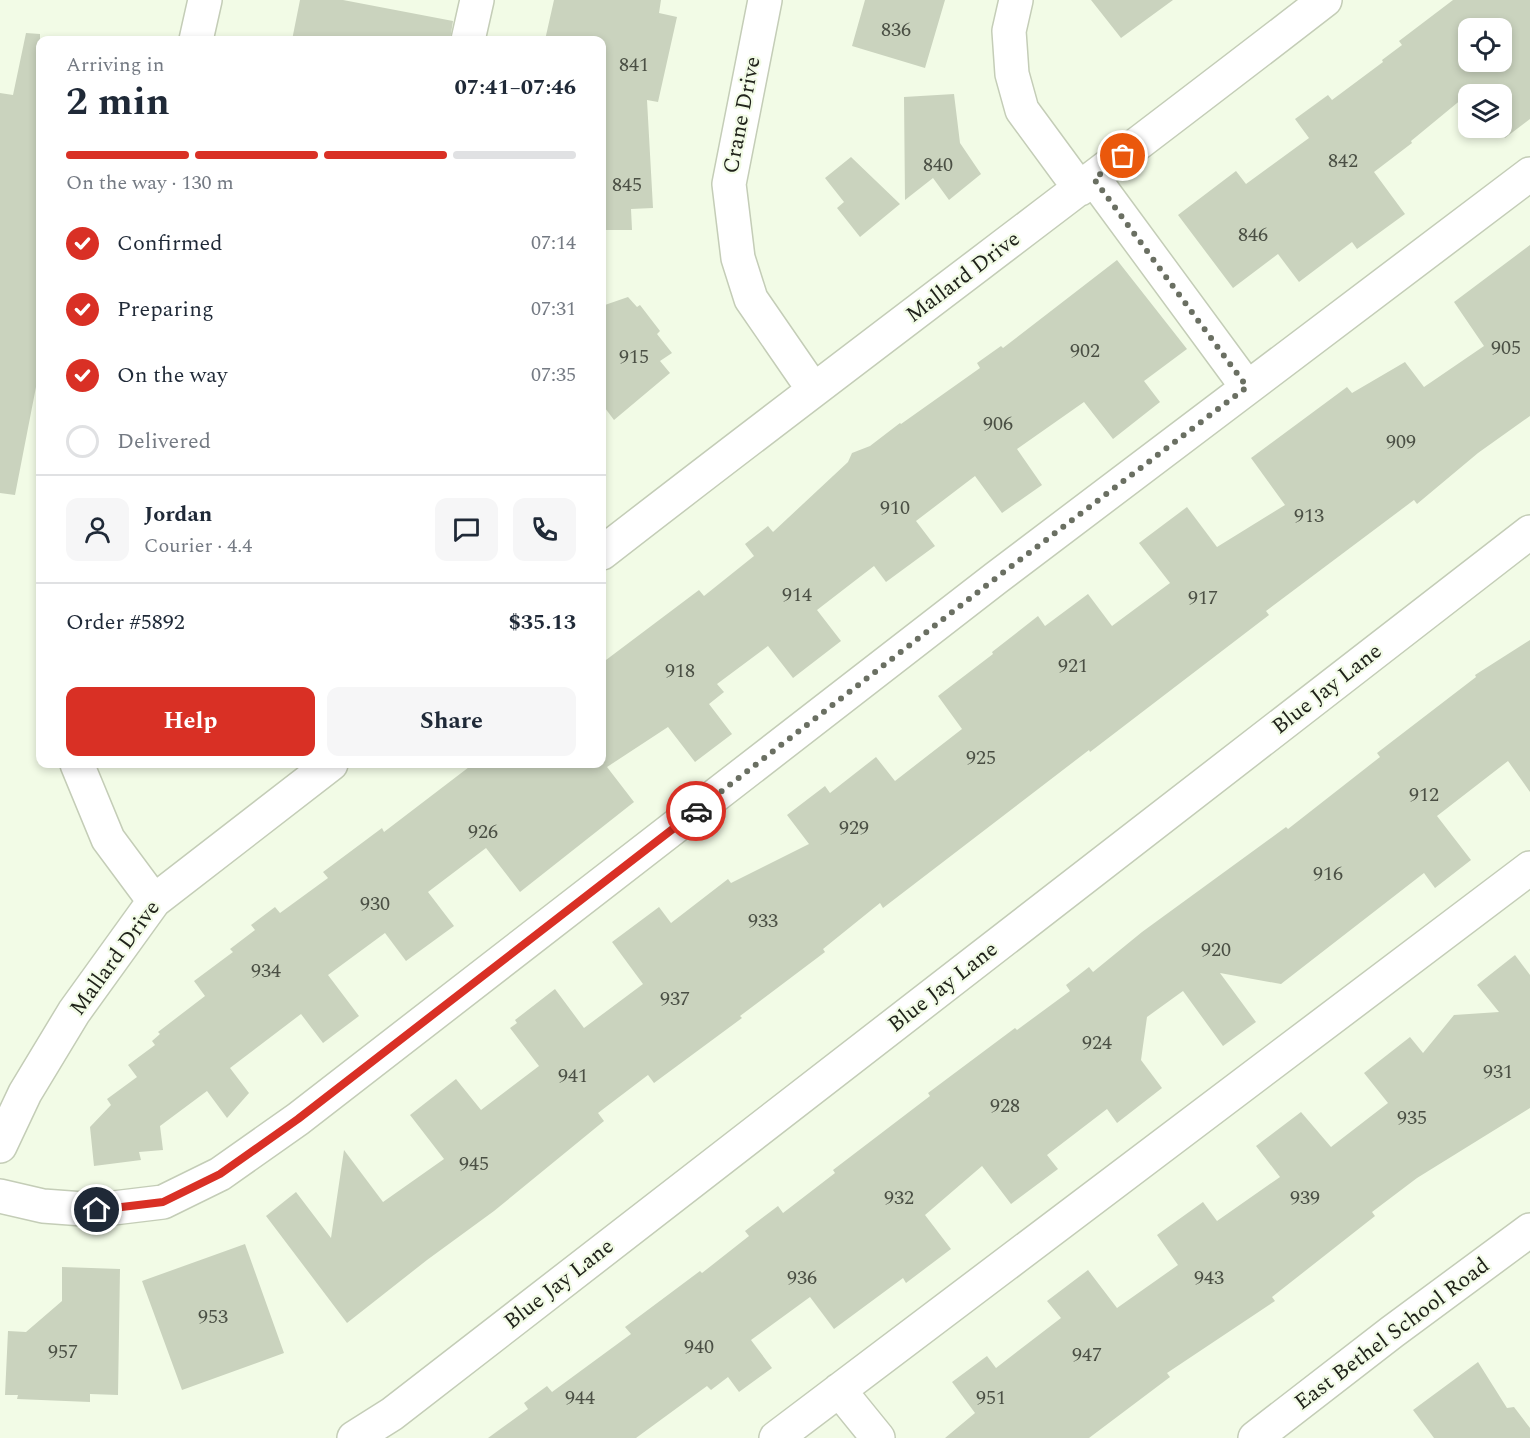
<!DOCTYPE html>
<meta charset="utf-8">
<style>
body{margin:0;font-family:Spectral,serif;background:#f6f6f7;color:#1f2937;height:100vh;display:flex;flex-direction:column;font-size:22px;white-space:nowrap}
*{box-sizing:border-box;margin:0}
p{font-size:20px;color:#747a83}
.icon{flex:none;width:33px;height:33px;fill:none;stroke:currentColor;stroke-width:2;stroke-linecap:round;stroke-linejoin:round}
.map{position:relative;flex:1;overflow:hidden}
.sheet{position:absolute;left:36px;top:36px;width:570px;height:732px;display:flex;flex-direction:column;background:#fff;border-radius:12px;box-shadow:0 3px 9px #0003}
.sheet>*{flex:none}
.tools{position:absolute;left:1458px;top:18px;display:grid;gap:12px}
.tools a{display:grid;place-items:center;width:54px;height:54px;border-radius:12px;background:#fff;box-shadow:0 3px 9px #0003;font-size:30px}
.pin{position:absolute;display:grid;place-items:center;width:51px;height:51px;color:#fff;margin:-26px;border:3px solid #fff;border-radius:50%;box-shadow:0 2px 6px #0007}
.courier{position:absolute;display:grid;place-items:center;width:60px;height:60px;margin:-30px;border:4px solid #d93025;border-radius:50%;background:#fff;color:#222;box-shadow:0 2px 8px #0007}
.overview em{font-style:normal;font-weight:700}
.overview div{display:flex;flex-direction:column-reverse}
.overview{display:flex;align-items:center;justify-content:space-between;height:102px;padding:0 30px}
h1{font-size:39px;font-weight:700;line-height:45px}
.bar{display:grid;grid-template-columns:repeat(4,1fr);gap:9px 6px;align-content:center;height:72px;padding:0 30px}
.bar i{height:8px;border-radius:4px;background:#e0e1e3}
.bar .selected{background:#d93025}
.bar p{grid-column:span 4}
.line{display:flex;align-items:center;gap:15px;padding:0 30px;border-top:2px solid #e0e1e3}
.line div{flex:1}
.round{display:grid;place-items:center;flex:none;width:63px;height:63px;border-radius:12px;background:#f6f6f7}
ol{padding:0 30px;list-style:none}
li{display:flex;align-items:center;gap:18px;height:66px}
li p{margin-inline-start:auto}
li .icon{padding:6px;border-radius:50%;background:#d93025;color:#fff;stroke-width:4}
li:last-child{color:#747a83}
li i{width:33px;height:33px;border:3px solid #e0e1e3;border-radius:50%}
.action{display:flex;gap:12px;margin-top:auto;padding:12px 30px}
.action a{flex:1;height:69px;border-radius:12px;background:#d93025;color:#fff;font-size:24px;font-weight:700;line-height:69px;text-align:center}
.action a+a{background:#f6f6f7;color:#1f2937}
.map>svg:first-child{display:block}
.building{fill:#cad3be;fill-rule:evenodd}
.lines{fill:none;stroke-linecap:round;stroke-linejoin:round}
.minor-casing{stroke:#c4cdb7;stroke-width:36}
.minor{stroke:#fff;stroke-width:33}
.done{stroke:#6a6f62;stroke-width:6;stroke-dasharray:0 10.8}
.route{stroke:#d93025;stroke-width:8}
.labels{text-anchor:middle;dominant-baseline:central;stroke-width:4.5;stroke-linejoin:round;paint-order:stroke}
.number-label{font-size:20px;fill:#4a4f44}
.street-label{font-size:22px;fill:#20231b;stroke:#f2fbe6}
</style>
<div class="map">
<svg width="1530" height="1438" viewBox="0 0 1530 1438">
<rect width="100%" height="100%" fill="#f2fbe6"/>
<!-- building -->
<path class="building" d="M300,0H343L453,21L450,40H292Z
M554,0H661L659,13L677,17L658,102L647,100L653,208L631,209L632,230H602V40H545Z
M865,0H945L925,68L852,46Z
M1091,0H1173L1121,38Z
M1453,0H1530V119L1505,138L1497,128H1502V94H1468L1411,141L1412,143L1374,172L1405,214L1357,249L1352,242L1299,282L1278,254L1233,288L1178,215L1236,171L1246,184L1309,138L1295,119L1328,95L1332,100L1383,62L1382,60L1402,45L1399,41ZM1468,28H1502V62H1468Z
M26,33L40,34V388L36,387L15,495L0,493V93L13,95Z
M954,94L960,143L981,174L949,200L933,178L905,200L904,97Z
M851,157L900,204L860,237L837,208L844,202L825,178Z
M1530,245V416L1478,453L1417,504L1414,500L1266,611L1269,615L1090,752L1089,750L883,908L880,903L823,949L825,952L740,1016L742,1018L654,1083L648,1075L598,1113L604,1121L494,1211L427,1260L347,1323L266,1216L296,1192L331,1238L344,1150L383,1202L444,1159L410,1115L456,1079L481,1110L539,1066L510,1028L517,1023L515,1020L555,989L584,1028L643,984L612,942L659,907L671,923L728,879L731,883L809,844L787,815L825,786L830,793L876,757L895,781L962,729L938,696L993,654L992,652L1038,616L1045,626L1088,594L1112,626L1170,583L1139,543L1187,507L1217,547L1285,505L1251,458L1347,387L1352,393L1405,362L1424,387L1484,346L1454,302Z
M1117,260L1187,349L1144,381L1160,402L1113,439L1084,402L1017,449L1042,485L1002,513L975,476L916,521L935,546L886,582L874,566L817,610L841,641L793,678L768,646L717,684L724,692L709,704L732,734L695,762L668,727L607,767L634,802L520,892L486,848L428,892L454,926L406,961L385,933L328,975L359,1016L323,1043L301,1014L230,1068L249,1093L227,1118L207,1091L160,1126L163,1150L139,1152L141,1160L94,1166L90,1127L111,1105L107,1099L137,1077L128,1065L155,1045L152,1041L160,1034L158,1032L205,996L194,981L233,952L230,949L255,930L251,925L275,907L280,913L328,878L323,872L382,828L384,832L473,764H602V663L699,590L704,596L754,556L745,544L768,526L773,532L848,462L852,453L870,446L900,423L901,424L980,368L977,363L1001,346L1003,348Z
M628,297L637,307L640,305L660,331L657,334L672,353L660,361L670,373L614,420L602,404V306Z
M1530,640V792L1508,761L1437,816L1471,860L1435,888L1424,873L1281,984L1220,973L1256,1022L1223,1046L1183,991L1147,1017L1141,1060L1162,1088L1117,1123L1107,1109L1047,1155L1058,1169L1011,1204L982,1166L925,1215L951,1249L906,1283L903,1278L834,1329L810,1297L751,1340L772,1368L739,1392L728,1377L711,1390L707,1386L636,1438H488L528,1409L524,1403L547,1386L552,1392L631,1334L625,1327L700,1271L702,1273L749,1236L745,1231L778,1206L783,1213L835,1173L833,1170L930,1096L928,1093L1015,1028L1017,1030L1070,991L1066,985L1089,967L1093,972L1142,932L1286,827L1288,829L1380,757L1377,753L1476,677L1475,675Z
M1515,955L1530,975V1108L1417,1178L1372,1212L1375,1216L1272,1297L1275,1301L1167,1373L1170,1377L1089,1438H945L975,1413L952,1382L987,1356L996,1368L1061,1318L1047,1301L1088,1270L1117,1308L1178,1265L1157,1235L1203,1202L1217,1221L1280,1177L1256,1146L1301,1112L1331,1147L1388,1103L1364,1073L1410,1037L1423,1053L1454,1015L1499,1012L1477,985Z
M245,1244L284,1353L182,1390L142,1281Z
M62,1267L120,1269L118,1395L90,1394V1402L17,1399L18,1395H5L8,1331L26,1332L62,1301Z
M1478,1362L1507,1408L1514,1407L1530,1428V1438H1434L1413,1410Z"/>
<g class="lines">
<defs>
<path id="minor" d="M765,0L729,184L738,258L751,299L813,389
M1016,0L1009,31L1012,74L1022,110L1080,189
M196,40L205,0
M468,40L477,0
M1094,179L1247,387
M602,553C841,367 1085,186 1325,0
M77,764L108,839L154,901
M0,1146L25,1093L74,1012L154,901L331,764
M0,1196L43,1206L97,1210L163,1202L220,1174L298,1119L996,578L1530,174
M839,1390L878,1438
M354,1438L392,1414L1530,532
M776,1438L1530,868
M1255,1438L1392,1332L1530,1230"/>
</defs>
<!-- minor casing -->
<use href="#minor" class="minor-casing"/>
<!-- minor -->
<use href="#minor" class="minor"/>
</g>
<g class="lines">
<!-- done -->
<path class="done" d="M696,811L996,578L1247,387L1094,179L1123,156"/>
<!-- route -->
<path class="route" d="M97,1210L163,1202L220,1174L298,1119L696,811"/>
</g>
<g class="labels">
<!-- number labels -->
<g class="number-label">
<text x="896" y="30">836</text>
<text x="634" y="65">841</text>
<text x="1343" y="161">842</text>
<text x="938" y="165">840</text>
<text x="627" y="185">845</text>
<text x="1253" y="235">846</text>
<text x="1506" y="348">905</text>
<text x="1085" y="351">902</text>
<text x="634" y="357">915</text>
<text x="998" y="424">906</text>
<text x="1401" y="442">909</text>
<text x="895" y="508">910</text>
<text x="1309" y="516">913</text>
<text x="797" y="595">914</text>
<text x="1203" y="598">917</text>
<text x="1073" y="666">921</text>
<text x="680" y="671">918</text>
<text x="981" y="758">925</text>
<text x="1424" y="795">912</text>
<text x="854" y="828">929</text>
<text x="483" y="832">926</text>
<text x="1328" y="874">916</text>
<text x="375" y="904">930</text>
<text x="763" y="921">933</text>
<text x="1216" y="950">920</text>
<text x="266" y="971">934</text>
<text x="675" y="999">937</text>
<text x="1097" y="1043">924</text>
<text x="1498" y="1072">931</text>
<text x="573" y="1076">941</text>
<text x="1005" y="1106">928</text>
<text x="1412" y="1118">935</text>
<text x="474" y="1164">945</text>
<text x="899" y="1198">932</text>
<text x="1305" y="1198">939</text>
<text x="802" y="1278">936</text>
<text x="1209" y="1278">943</text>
<text x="213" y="1317">953</text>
<text x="699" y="1347">940</text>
<text x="63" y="1352">957</text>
<text x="1087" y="1355">947</text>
<text x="580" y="1398">944</text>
<text x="991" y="1398">951</text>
</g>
<!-- street labels -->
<g class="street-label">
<text transform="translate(742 115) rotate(-79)">Crane Drive</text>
<text transform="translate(963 277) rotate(-37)">Mallard Drive</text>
<text transform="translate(1327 689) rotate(-38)">Blue Jay Lane</text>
<text transform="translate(115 958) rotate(-54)">Mallard Drive</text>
<text transform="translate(943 987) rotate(-38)">Blue Jay Lane</text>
<text transform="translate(559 1284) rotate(-38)">Blue Jay Lane</text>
<text transform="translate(1392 1334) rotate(-37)">East Bethel School Road</text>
</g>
</g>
</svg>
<div class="tools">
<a><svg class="icon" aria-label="locate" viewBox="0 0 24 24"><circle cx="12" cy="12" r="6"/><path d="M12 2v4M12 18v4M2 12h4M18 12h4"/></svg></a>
<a><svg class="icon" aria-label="layers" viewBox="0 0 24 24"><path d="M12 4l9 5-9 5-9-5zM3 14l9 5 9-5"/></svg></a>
</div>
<div class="pin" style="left:1123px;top:156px;background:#ea580c"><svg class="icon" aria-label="bag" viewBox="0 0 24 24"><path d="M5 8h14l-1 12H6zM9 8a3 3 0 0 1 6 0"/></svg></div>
<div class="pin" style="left:97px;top:1210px;background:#1f2937"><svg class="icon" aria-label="home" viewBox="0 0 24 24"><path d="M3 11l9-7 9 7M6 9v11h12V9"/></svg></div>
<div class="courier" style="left:696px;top:811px"><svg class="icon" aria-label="car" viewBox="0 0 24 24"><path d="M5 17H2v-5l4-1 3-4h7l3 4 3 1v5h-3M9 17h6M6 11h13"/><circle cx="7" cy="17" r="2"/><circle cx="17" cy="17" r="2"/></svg></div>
<section class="sheet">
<div class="overview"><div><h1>2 min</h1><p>Arriving in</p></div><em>07:41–07:46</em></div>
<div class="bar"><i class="selected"></i><i class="selected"></i><i class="selected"></i><i></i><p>On the way · 130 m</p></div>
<ol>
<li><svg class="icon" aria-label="check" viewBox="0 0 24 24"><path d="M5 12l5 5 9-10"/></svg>Confirmed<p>07:14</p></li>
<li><svg class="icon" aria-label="check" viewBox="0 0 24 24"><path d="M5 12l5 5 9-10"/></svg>Preparing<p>07:31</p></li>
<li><svg class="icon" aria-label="check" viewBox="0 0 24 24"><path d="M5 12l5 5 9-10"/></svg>On the way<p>07:35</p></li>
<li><i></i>Delivered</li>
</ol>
<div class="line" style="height:108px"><a class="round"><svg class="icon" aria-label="person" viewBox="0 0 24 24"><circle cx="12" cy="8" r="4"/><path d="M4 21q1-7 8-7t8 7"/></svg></a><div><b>Jordan</b><p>Courier · 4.4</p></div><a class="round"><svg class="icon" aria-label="chat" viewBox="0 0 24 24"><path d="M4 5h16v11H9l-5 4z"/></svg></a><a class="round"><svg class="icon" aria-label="phone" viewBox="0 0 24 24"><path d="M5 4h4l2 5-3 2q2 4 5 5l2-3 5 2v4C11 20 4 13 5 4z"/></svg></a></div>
<div class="line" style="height:78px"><div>Order #5892</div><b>$35.13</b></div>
<div class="action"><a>Help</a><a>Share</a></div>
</section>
</div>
